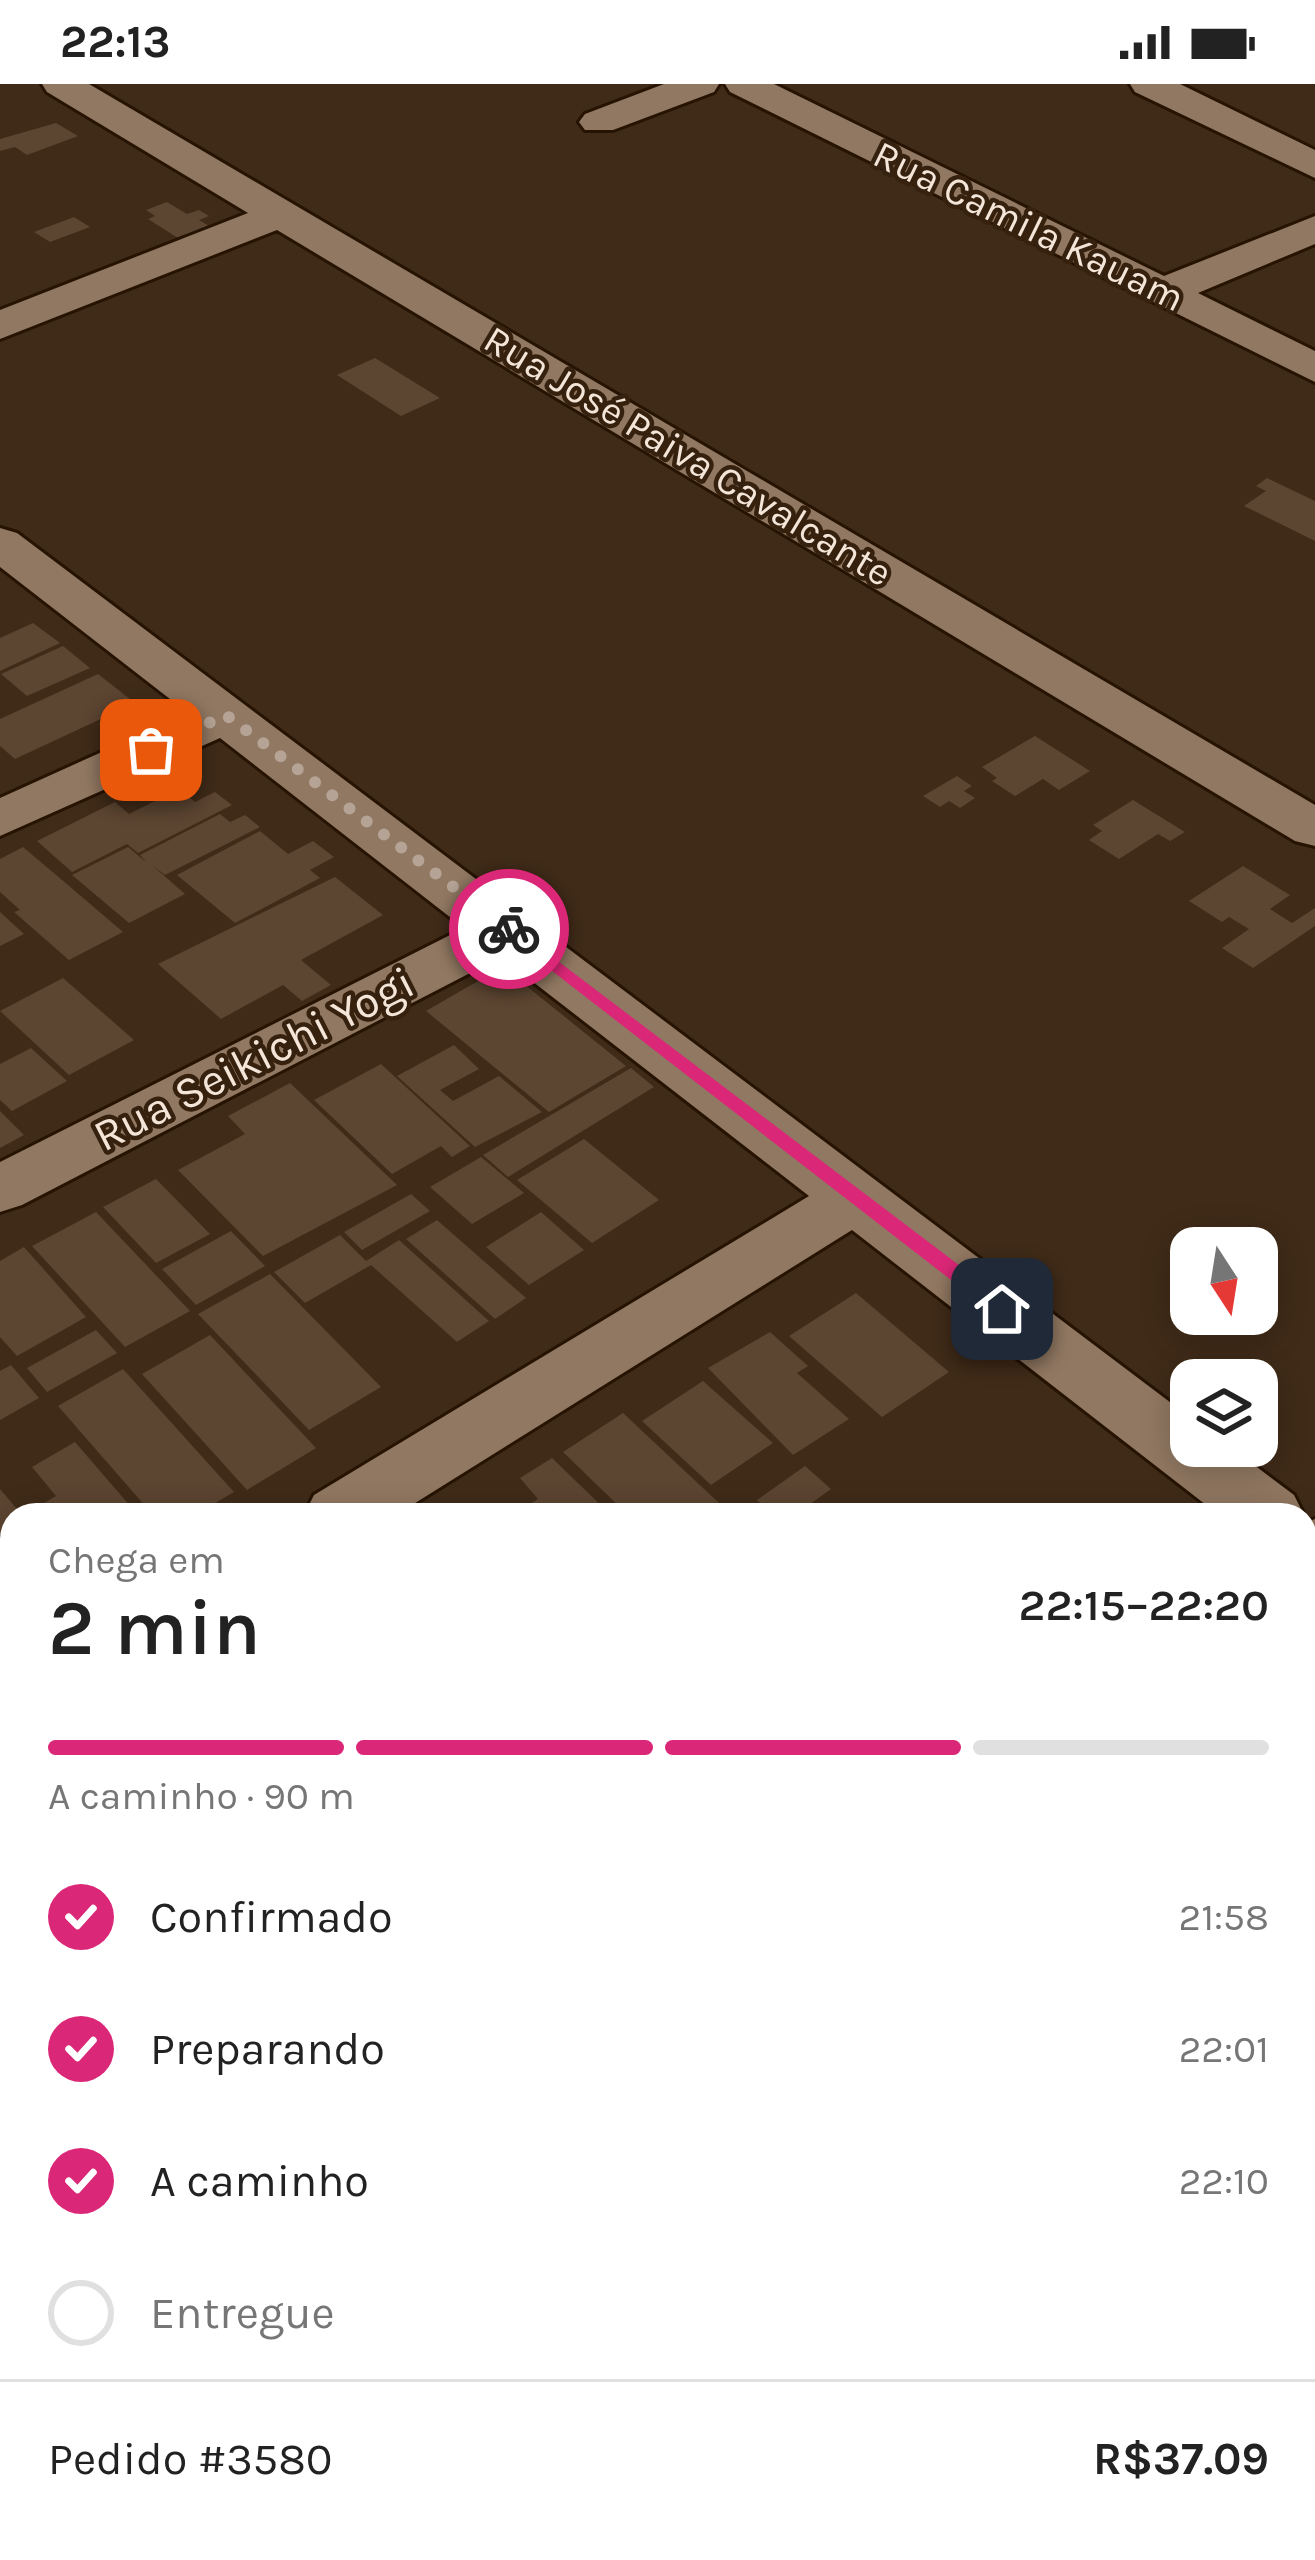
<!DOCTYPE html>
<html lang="pt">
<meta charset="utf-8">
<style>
body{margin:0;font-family:Karla,sans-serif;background:#f2f2f2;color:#222;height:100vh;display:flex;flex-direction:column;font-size:45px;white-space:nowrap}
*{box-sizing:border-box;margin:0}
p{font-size:39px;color:#767676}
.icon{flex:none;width:66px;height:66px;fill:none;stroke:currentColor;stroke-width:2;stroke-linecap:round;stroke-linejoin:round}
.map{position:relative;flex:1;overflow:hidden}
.side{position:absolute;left:0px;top:1419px;width:1317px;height:1059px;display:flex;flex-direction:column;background:#fff;border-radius:36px 36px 0 0;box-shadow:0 6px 30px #0003}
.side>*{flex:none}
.needle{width:78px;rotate:168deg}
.buttons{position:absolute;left:1170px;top:1143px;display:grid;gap:24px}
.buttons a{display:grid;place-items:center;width:108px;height:108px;border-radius:24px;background:#fff;box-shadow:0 6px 30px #0003;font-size:60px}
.pin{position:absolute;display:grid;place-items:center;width:102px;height:102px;color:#fff;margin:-51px;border-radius:24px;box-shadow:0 6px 18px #0006}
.courier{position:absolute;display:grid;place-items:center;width:120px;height:120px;margin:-60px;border:9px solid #db2777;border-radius:50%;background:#fff;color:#222;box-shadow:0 3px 15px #0007}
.overview em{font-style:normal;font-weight:600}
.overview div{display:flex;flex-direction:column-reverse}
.overview{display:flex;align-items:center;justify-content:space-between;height:204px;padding:0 48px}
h1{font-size:78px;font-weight:600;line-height:90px}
.bar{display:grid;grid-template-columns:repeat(4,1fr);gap:18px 12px;align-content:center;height:144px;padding:0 48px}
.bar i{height:15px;border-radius:9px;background:#e0e0e0}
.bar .on{background:#db2777}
.bar p{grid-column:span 4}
.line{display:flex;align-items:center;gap:30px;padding:0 48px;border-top:3px solid #e0e0e0}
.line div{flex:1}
ol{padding:0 48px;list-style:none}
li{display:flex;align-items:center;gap:36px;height:132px}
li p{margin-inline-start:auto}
li .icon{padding:12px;border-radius:50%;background:#db2777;color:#fff;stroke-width:4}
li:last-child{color:#767676}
li i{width:66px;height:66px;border:6px solid #e0e0e0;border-radius:50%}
.status{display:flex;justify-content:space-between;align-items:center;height:84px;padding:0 60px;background:#fff;direction:ltr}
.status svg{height:33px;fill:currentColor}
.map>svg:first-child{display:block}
.building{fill:#5c4531}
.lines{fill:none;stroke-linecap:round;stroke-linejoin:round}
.minor-casing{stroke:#261302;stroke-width:6}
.minor{fill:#917862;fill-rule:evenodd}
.route{fill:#db2777}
.done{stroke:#b5a495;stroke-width:12;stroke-dasharray:0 21.6}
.labels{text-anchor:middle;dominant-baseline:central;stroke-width:9;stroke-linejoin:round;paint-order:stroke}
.far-street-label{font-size:39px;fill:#f4e5d9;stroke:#36210e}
.street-label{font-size:45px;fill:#f4e5d9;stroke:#36210e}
</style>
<div class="status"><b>22:13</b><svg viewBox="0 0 49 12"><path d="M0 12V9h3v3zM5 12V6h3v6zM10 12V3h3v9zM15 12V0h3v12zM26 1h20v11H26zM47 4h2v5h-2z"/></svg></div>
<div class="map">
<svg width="1315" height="2476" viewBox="0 0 1315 2476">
<rect width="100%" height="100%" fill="#402b18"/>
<!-- building -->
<path class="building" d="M56,39L78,52L27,71L15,63L0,67V55Z
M167,118L187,130L199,126L209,132L199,136L209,142L178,154L148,135L155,132L146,126Z
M74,133L90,143L50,158L34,148Z
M375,274L440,314L401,332L337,291Z
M1267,394L1315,417V457L1244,422L1266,407L1256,402Z
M33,539L60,559L0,587V554Z
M63,562L90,584L27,612L1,590Z
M98,590L135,619L15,675L0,662V635Z
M1035,652L1090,687L1059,706L1043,695L1015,712L992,697L997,694L982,683Z
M957,692L972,702L964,707L975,714L960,724L949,717L940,723L923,712Z
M179,705L195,718L215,708L232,721L138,769L127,760L72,788L37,757L115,718L129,730Z
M1133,716L1185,748L1170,757L1158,750L1119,775L1089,756L1102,747L1093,741Z
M220,730L230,738L245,731L260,743L165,791L152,781L185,810L129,839L72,791L128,763L146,778L140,771Z
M260,747L288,770L313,757L334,773L310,786L320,794L235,839L177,791Z
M23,763L68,801L123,848L69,876L14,828L20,826L0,808V775Z
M1243,782L1290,811L1270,825L1292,839L1315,824V842L1253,884L1222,864L1249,845L1229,833L1222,838L1189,817Z
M335,793L383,831L301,876L331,901L302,917L283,901L221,935L158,880Z
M0,828L24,850L0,862Z
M485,893L519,896L626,982L549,1028L426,927Z
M63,894L134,956L69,991L0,927Z
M454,961L479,985L440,1006L453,1017L499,992L542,1028L475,1063L397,992Z
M31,964L67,997L12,1027L0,1016V980Z
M381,980L470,1062L452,1073L441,1062L392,1090L314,1016Z
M631,984L654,1003L508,1093L483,1071Z
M290,999L397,1101L263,1172L178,1086L245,1050L228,1032Z
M0,1027L24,1051L0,1064Z
M584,1055L659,1116L592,1159L517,1096Z
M481,1073L524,1109L472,1140L430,1103Z
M156,1095L210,1150L156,1179L103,1123Z
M411,1110L430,1127L362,1166L344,1148Z
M96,1128L190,1227L125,1263L32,1162Z
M541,1128L584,1166L529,1201L486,1163Z
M437,1136L526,1214L495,1235L406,1155Z
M231,1147L265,1182L196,1221L162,1185Z
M340,1151L366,1177L399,1156L489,1237L457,1258L371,1181L305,1219L274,1188Z
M24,1163L86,1233L17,1272L0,1253V1177Z
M270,1190L381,1303L309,1346L198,1230Z
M856,1209L949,1288L882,1333L789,1252Z
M96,1246L117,1269L47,1308L27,1284Z
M770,1248L808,1282L797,1289L849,1335L793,1371L708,1284Z
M210,1251L316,1364L247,1406L142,1290Z
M11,1281L39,1314L0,1336V1287Z
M123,1285L234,1408L195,1431H153L58,1322Z
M703,1297L773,1359L711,1401L642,1337Z
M623,1329L719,1419L701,1431H628L563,1368Z
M75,1358L138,1431H24L56,1412L32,1383Z
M552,1374L611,1431H513L538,1415L520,1394Z
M805,1382L831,1405L795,1431H772L757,1416Z
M0,1405L22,1431H12V1542L0,1550Z
M0,1771L12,1785V1907L5,1912L0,1906Z
M12,1977V2147L0,2129V1985Z
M1305,2048L1315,2058V2147L1305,2156Z
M0,2162L12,2181V2224L0,2232Z"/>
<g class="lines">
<defs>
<path id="minor" d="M42,0H89L1315,721V762L1295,757L277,146L0,255V226L248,129L47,8Z
M664,0H719L714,8L613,46H585L579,38L585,30Z
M725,0H774L1164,192L1315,132V160L1198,209L1315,267V298L730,8Z
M1130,0H1180L1315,66V94L1135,8Z
M0,444L17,449L1191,1334V1362H1229L1294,1411L1304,1431H1219L852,1146L396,1431H304L314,1411L809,1112L501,873L22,1121L0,1128V1078L464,844L220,654L0,752V714L188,629L0,483Z
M1315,1435V1496L1305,1499V1439Z
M12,1599V1667L0,1671V1603Z
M12,2362V2458L0,2463V2367Z"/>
</defs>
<!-- minor casing -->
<use href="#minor" class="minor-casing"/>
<!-- minor -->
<use href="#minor" class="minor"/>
</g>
<!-- route -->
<path class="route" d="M509,840L1009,1219V1230H995L503,849L500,845Z"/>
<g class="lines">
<!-- done -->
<path class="done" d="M151,666L226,631L509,845"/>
</g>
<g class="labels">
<!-- far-street labels -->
<g class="far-street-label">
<text transform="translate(1029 142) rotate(26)">Rua Camila Kauam</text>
<text transform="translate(688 372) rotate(31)">Rua José Paiva Cavalcante</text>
</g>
<!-- street labels -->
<g class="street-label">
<text transform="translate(254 975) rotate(-27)">Rua Seikichi Yogi</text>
</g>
</g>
</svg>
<div class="buttons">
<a><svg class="needle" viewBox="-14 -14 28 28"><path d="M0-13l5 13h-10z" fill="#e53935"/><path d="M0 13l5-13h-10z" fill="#767676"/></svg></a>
<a><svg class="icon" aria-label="layers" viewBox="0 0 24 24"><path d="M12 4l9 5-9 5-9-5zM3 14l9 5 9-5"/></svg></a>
</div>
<div class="pin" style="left:151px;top:666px;background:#ea580c"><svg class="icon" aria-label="bag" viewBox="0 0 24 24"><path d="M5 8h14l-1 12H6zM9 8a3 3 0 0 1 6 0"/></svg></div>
<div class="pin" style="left:1002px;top:1225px;background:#1f2937"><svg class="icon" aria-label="home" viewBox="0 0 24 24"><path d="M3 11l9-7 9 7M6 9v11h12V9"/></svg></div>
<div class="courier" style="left:509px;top:845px"><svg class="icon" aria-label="bike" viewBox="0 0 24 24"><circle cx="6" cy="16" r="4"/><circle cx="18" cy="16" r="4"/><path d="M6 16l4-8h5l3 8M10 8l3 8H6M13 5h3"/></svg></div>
<section class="side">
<div class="overview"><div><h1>2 min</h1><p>Chega em</p></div><em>22:15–22:20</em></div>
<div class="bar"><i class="on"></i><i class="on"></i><i class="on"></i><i></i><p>A caminho · 90 m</p></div>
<ol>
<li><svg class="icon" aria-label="check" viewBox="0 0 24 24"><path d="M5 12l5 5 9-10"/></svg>Confirmado<p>21:58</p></li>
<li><svg class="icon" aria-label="check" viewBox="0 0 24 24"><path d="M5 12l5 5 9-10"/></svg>Preparando<p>22:01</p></li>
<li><svg class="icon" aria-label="check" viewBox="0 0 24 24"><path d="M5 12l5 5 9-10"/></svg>A caminho<p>22:10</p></li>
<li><i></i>Entregue</li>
</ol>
<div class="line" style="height:156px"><div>Pedido #3580</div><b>R$37.09</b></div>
</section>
</div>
